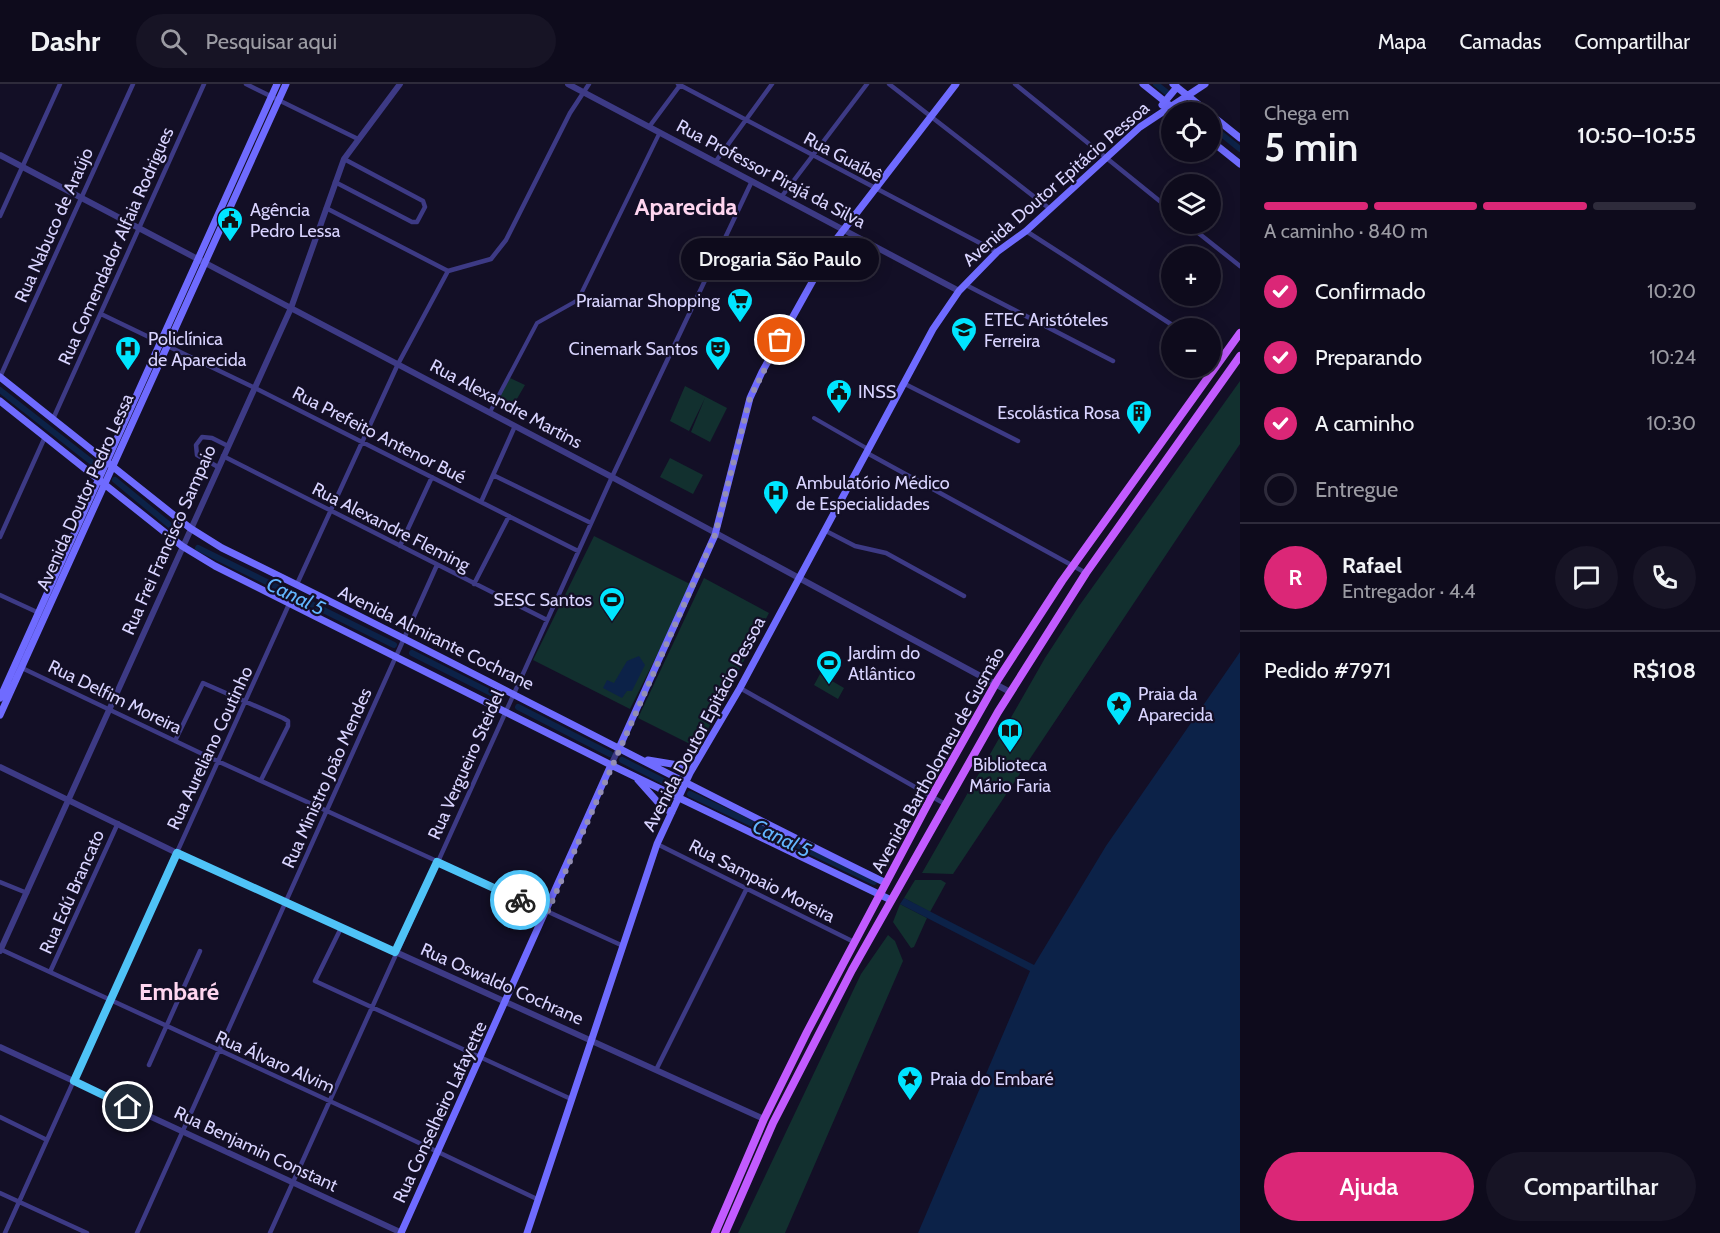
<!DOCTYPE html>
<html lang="pt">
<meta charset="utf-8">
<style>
body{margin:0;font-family:Cabin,sans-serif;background:#171425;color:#f1f3f6;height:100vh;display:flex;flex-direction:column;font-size:22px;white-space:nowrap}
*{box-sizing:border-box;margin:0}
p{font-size:20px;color:#9b9ba3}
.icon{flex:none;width:33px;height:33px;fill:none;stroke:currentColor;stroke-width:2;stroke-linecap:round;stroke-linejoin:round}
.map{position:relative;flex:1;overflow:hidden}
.side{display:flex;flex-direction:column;background:#0e0b1c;width:480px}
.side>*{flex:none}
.controls{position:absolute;left:1161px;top:18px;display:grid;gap:12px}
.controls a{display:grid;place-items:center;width:60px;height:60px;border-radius:50%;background:#0e0b1c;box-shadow:0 3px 15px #0003,0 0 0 2px #2e2b3b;font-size:30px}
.pin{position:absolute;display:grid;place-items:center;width:51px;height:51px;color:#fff;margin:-26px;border:3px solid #fff;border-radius:50%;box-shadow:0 2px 6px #0007}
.courier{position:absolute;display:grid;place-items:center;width:60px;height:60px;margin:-30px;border:4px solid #4fc3f7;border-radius:50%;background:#fff;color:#222;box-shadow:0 2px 8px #0007}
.bubble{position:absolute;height:42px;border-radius:21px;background:#0e0b1c;box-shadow:0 3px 15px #0003,0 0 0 2px #2e2b3b;font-size:20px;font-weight:600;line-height:42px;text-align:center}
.headline em{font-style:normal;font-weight:600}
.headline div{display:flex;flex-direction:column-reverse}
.headline{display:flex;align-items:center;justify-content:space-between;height:102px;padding:0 24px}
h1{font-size:39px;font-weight:600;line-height:45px}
.bar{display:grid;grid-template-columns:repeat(4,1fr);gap:9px 6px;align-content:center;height:72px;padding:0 24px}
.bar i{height:8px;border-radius:4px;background:#2e2b3b}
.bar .on{background:#db2777}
.bar p{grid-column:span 4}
.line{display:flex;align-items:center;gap:15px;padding:0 24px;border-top:2px solid #2e2b3b}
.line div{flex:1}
.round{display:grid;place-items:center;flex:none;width:63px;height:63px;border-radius:32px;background:#171425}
ol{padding:0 24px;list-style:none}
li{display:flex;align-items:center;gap:18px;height:66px}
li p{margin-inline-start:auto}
li .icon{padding:6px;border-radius:50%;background:#db2777;color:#fff;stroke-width:4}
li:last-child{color:#9b9ba3}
li i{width:33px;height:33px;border:3px solid #2e2b3b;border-radius:50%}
.primary-button{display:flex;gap:12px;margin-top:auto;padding:12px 24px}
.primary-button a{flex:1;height:69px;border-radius:36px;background:#db2777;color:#fff;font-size:24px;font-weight:600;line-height:69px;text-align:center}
.primary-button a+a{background:#171425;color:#f1f3f6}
header{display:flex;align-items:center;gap:36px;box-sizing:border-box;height:84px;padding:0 30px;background:#0e0b1c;border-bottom:2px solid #2e2b3b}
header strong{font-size:28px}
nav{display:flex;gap:33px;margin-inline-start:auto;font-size:21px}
.search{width:420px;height:54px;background:#171425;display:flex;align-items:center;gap:15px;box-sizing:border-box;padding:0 21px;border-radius:33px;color:#9b9ba3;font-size:22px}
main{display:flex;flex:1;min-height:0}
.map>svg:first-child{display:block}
.green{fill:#12302f}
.water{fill:#0c2248}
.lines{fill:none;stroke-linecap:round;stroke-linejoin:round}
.canal{stroke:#0c2248;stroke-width:6}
.pedestrian{stroke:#3d3a85;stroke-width:4}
.minor{stroke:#3d3a85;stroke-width:4.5}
.tertiary{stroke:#3d3a85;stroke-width:6}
.secondary{stroke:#6f6bff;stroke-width:7}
.primary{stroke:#c25bff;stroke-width:8}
.done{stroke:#948fb3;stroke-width:6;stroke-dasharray:0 10.8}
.route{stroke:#4fc3f7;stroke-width:8}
.labels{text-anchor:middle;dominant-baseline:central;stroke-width:4.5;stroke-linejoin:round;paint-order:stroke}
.street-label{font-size:18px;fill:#d9d4ff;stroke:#130f26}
.poi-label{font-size:18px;fill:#d9d4ff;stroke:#130f26;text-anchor:start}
.water-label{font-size:20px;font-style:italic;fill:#62b6ff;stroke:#130f26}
.district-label{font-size:24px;font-weight:bold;fill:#ffd6f0;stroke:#130f26}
</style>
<header>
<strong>Dashr</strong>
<div class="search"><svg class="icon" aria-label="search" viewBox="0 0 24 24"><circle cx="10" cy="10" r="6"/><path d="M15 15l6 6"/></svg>Pesquisar aqui</div>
<nav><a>Mapa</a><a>Camadas</a><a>Compartilhar</a></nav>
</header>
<main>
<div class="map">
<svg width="1240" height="1149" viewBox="0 0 1240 1149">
<rect width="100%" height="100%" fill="#130f26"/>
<!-- green -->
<path class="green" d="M510,294L525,301L511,325L497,317Z
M1240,297V360L953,790L922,789L1045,574L1079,522Z
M685,302L727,324L710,358L691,348L705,314L689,347L670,337Z
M670,374L703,391L693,410L660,393Z
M594,452L692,501L630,625L533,576Z
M704,494L769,529L698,664L638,634Z
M820,590L844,604L838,615L814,601Z
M915,796H941L946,799L930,828L904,814Z
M900,820L927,834L914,863L911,864L893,838Z
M888,851L895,857L903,877L785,1149H738L861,890Z"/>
<!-- water -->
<path class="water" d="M1240,568V1149H918L1030,887L900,820L904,814L1034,881L1106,762Z
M639,572L645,581L632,607H627L622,614L603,604L607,596L614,599L627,577Z"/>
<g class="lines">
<!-- canal -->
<path class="canal" d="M1156,0L1170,11
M1220,49L1240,65
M0,306L98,383
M115,396L178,448
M198,464L394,561
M412,569L499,613
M518,623L610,670
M622,676L675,703
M690,710L874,798"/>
<!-- pedestrian -->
<path class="pedestrian" d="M490,328L537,239L578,216L660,48
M814,334L868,365"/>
<!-- minor -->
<path class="minor" d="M246,0L358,55
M678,0L997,168
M889,0L1050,125
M1015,0L1172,127
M649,43L681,0
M716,77L772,0
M335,98L412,138H417L425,123L423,117L344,75
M782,112L867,0
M326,124L448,187
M0,132L60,0
M1187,140L1240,182
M1026,147L1177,244
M966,201L1113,277
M101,230L255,304L578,467
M1210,266L1222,274
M0,293L133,0
M905,300L1018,357
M53,335L204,0
M867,369L1086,489
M223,372L547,536
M218,383L197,371L196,361L202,353L212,354L228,362
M493,391L591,439
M481,418L515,342
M824,446L855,462L886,469L964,512
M0,453L45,353
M400,462L432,393
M297,500L398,280L448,187L491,175L506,156L570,29L589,0
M474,500L509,432
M0,511L39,529
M22,584L213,675L621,861
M740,604L945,720
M175,657L203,599L283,634L288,637V642L261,696
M657,760L854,858
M0,798L27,809
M341,844L315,897L571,1015
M0,865L373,1037L539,1116
M50,888L118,739
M149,981L200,867
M656,986L747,804
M0,1033L47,1056
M0,1109L87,1149
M5,1149L290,518
M137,1149L437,481
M270,1149L612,393L752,97"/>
<!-- tertiary -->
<path class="tertiary" d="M568,0L959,207
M0,71L612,393L1010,608
M611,681L619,664
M0,683L177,769L764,1035
M0,867L291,224L344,75L400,0
M0,963L402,1149"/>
<!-- secondary -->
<path class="secondary" d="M1143,0L1178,28
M1173,0L1208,28
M1162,21L1177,3
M1185,28L1194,17
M1210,30L1240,54
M1210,56L1240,80
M0,293L190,444L222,464C445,572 663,690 886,799
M0,317L182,462L215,482L611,681L891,816
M0,614L277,0
M0,631L286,0
M619,664L715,451L750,314L762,288L835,157L956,0
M648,676L684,682L690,689
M638,696L663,724L672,728
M401,1149L611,681
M527,1149L657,760L690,689L740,604L933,245L959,207L997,168L1026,147L1140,43L1205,0"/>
<!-- primary -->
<path class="primary" d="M715,1149L764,1035L807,948L932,712L997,597L1062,497L1240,249
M725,1149L773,1039L852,886L998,628L1086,489L1240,272"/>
</g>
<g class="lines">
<!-- done -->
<path class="done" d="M520,816L547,829L715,451L750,314L780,256"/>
<!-- route -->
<path class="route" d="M128,1023L74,997L177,769L395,868L437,778L520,816"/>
</g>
<!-- icons -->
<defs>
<symbol id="civic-pin" viewBox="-11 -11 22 30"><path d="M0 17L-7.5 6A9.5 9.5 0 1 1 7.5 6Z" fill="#00e5ff" stroke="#130f26"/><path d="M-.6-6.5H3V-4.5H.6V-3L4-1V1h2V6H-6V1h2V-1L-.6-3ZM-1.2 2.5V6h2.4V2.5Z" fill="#111"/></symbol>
<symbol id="supermarket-pin" viewBox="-11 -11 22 30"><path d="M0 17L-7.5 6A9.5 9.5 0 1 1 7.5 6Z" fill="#00e5ff" stroke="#130f26"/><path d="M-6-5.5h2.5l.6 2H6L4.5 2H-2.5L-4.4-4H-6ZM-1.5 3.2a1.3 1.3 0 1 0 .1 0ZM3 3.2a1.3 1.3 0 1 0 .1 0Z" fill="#111"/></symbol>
<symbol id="university-pin" viewBox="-11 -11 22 30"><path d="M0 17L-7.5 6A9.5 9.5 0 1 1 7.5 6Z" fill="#00e5ff" stroke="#130f26"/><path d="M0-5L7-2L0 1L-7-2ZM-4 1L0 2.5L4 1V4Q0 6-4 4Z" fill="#111"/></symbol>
<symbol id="hospital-pin" viewBox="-11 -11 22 30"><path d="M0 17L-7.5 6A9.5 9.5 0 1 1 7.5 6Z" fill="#00e5ff" stroke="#130f26"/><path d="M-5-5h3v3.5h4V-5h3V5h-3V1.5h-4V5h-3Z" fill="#111"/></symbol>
<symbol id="theatre-pin" viewBox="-11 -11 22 30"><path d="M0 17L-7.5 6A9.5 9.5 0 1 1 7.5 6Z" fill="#00e5ff" stroke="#130f26"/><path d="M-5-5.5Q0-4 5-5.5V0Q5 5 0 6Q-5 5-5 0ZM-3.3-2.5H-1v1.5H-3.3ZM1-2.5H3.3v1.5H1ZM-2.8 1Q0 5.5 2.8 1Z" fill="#111"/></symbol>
<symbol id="building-pin" viewBox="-11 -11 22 30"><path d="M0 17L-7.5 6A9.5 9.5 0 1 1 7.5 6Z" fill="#00e5ff" stroke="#130f26"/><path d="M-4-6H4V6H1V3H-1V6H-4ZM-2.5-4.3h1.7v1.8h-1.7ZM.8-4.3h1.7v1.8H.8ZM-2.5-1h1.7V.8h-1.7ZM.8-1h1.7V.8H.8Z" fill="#111"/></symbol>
<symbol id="stadium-pin" viewBox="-11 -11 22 30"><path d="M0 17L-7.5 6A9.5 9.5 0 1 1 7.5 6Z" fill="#00e5ff" stroke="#130f26"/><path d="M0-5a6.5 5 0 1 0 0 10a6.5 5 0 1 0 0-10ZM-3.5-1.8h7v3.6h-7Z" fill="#111"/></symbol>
<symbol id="sight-pin" viewBox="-11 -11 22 30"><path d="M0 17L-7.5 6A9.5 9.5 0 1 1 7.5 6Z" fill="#00e5ff" stroke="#130f26"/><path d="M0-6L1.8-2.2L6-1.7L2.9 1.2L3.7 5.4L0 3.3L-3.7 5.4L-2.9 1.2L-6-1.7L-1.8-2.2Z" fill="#111"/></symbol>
<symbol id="library-pin" viewBox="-11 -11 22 30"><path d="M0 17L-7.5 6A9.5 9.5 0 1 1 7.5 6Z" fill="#00e5ff" stroke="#130f26"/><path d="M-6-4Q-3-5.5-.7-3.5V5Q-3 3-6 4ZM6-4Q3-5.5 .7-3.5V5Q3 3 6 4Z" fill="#111"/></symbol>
</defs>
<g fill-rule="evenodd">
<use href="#civic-pin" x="215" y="121" width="30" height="40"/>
<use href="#supermarket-pin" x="725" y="202" width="30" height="40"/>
<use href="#university-pin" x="949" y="231" width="30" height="40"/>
<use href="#hospital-pin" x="113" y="250" width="30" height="40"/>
<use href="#theatre-pin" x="703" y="250" width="30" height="40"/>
<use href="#civic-pin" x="824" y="293" width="30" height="40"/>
<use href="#building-pin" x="1124" y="314" width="30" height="40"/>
<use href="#hospital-pin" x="761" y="394" width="30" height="40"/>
<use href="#stadium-pin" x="597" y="501" width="30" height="40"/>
<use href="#stadium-pin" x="814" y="564" width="30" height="40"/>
<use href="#sight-pin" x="1104" y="605" width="30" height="40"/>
<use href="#library-pin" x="995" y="632" width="30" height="40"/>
<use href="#sight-pin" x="895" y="980" width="30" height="40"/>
</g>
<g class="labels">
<!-- street labels -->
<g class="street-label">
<text transform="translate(843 73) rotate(28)">Rua Guaíbê</text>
<text transform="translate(771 90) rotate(28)">Rua Professor Pirajá da Silva</text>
<text transform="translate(1056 100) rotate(-41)">Avenida Doutor Epitácio Pessoa</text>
<text transform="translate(54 141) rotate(-66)">Rua Nabuco de Araújo</text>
<text transform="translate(116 162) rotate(-66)">Rua Comendador Alfaia Rodrigues</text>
<text transform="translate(506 320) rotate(28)">Rua Alexandre Martins</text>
<text transform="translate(379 351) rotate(27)">Rua Prefeito Antenor Bué</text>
<text transform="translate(85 408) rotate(-66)">Avenida Doutor Pedro Lessa</text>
<text transform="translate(391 443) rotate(27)">Rua Alexandre Fleming</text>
<text transform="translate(169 456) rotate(-66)">Rua Frei Francisco Sampaio</text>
<text transform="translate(436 554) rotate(26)">Avenida Almirante Cochrane</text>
<text transform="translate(115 613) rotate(26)">Rua Delfim Moreira</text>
<text transform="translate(704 640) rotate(-62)">Avenida Doutor Epitácio Pessoa</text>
<text transform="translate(210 664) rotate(-65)">Rua Aureliano Coutinho</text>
<text transform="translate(938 676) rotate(-61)">Avenida Bartholomeu de Gusmão</text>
<text transform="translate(466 681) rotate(-66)">Rua Vergueiro Steidel</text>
<text transform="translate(327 694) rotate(-66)">Rua Ministro João Mendes</text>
<text transform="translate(762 797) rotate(27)">Rua Sampaio Moreira</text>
<text transform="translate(72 808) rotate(-66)">Rua Edú Brancato</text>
<text transform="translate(502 900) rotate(24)">Rua Oswaldo Cochrane</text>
<text transform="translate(275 978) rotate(24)">Rua Álvaro Alvim</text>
<text transform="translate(440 1028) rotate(-65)">Rua Conselheiro Lafayette</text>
<text transform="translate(256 1065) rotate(25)">Rua Benjamin Constant</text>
</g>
<!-- poi labels -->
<g class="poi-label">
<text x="250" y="126">Agência<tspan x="250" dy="21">Pedro Lessa</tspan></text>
<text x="720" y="217" text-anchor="end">Praiamar Shopping</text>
<text x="984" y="236">ETEC Aristóteles<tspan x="984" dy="21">Ferreira</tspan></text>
<text x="148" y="255">Policlínica<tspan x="148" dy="21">de Aparecida</tspan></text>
<text x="698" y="265" text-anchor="end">Cinemark Santos</text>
<text x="858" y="308">INSS</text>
<text x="1120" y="329" text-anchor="end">Escolástica Rosa</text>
<text x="796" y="399">Ambulatório Médico<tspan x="796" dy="21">de Especialidades</tspan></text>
<text x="592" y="516" text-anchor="end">SESC Santos</text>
<text x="848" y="569">Jardim do<tspan x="848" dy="21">Atlântico</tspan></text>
<text x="1138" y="610">Praia da<tspan x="1138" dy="21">Aparecida</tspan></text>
<text x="1010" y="681" text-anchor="middle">Biblioteca<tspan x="1010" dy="21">Mário Faria</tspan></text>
<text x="930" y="995">Praia do Embaré</text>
</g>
<!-- water labels -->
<g class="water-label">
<text transform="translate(296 512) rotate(26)">Canal 5</text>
<text transform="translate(782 754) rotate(26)">Canal 5</text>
</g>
<!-- district labels -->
<g class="district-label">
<text x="686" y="122">Aparecida</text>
<text x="179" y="907">Embaré</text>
</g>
</g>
</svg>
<div class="controls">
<a><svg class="icon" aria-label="locate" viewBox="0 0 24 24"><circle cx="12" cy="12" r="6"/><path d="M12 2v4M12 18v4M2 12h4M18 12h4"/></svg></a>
<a><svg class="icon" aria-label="layers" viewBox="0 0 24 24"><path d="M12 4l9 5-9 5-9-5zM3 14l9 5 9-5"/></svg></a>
<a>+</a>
<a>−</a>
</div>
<div class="pin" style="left:780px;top:256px;background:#ea580c"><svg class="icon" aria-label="bag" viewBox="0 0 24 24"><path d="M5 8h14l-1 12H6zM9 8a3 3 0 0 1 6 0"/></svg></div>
<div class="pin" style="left:128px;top:1023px;background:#1f2937"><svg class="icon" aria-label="home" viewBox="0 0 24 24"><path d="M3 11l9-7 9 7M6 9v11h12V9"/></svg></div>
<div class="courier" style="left:520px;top:816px"><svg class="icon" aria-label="bike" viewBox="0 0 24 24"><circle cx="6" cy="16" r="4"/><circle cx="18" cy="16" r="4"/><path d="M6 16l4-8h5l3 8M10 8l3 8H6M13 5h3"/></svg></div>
<div class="bubble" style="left:681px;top:154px;width:198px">Drogaria São Paulo</div>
</div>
<section class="side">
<div class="headline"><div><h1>5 min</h1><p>Chega em</p></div><em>10:50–10:55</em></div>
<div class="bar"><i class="on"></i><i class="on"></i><i class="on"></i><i></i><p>A caminho · 840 m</p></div>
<ol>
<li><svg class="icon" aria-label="check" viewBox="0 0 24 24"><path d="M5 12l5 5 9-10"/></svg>Confirmado<p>10:20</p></li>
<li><svg class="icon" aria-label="check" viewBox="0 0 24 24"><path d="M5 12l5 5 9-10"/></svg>Preparando<p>10:24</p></li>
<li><svg class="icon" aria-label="check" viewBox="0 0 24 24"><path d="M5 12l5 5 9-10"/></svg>A caminho<p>10:30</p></li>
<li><i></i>Entregue</li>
</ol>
<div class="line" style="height:108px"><b class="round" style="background:#db2777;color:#fff">R</b><div><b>Rafael</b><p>Entregador · 4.4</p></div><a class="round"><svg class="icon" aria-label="chat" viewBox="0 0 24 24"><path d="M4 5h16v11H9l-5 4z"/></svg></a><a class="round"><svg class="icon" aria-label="phone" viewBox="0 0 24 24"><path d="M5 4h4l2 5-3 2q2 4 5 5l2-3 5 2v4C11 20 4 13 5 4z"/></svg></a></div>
<div class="line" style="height:78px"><div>Pedido #7971</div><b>R$108</b></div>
<div class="primary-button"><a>Ajuda</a><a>Compartilhar</a></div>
</section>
</main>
